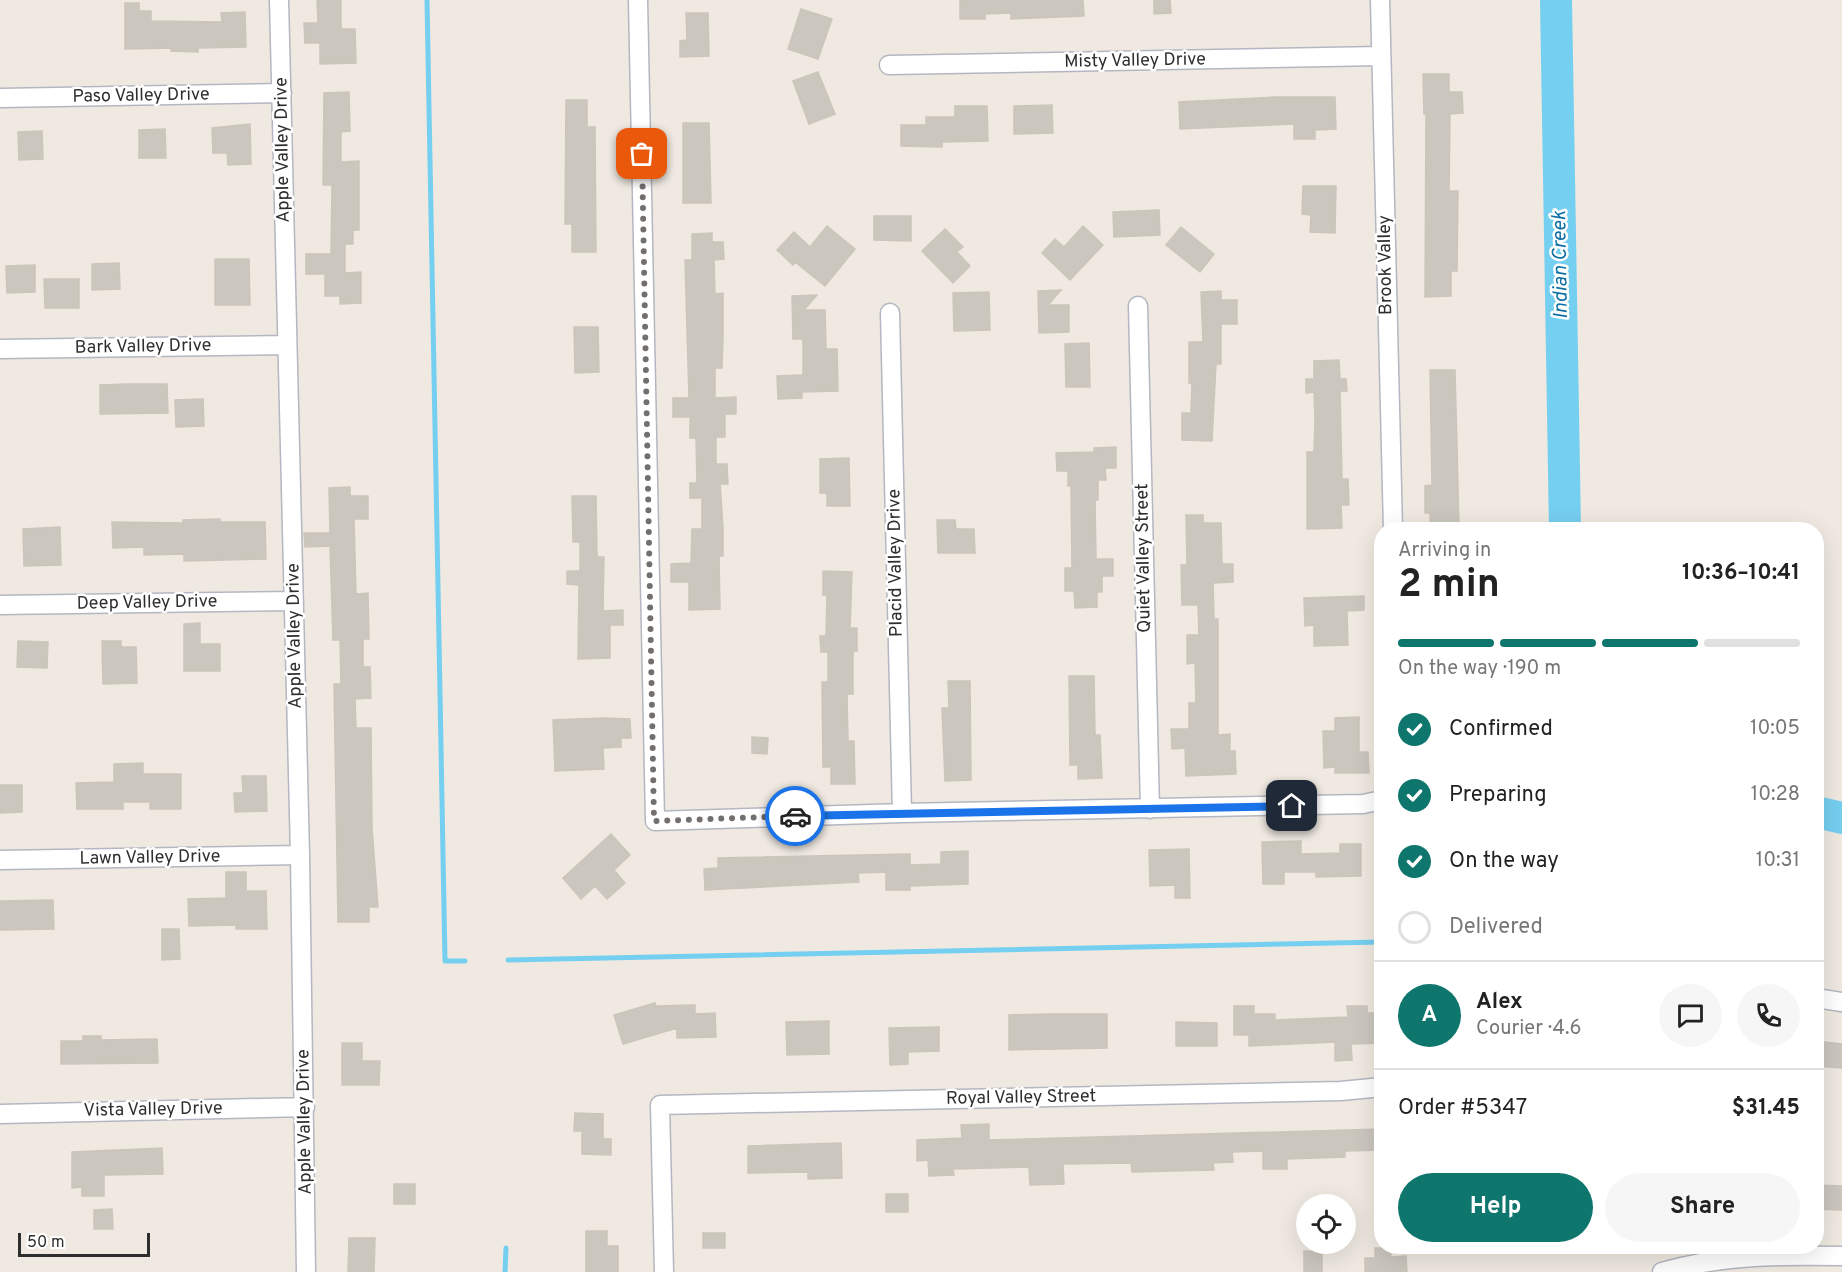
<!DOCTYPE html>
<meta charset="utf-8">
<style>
body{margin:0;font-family:Overpass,sans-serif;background:#f6f6f6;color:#222;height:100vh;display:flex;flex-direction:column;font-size:22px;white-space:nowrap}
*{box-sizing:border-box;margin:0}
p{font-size:20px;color:#767676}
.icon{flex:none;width:33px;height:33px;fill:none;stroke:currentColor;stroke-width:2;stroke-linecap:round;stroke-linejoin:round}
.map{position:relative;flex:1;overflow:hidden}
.side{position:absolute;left:1374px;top:522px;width:450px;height:732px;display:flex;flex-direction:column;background:#fff;border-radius:24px;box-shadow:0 6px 24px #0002}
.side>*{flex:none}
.controls{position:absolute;left:1296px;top:1194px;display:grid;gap:12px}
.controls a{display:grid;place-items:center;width:60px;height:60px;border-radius:50%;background:#fff;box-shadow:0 6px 24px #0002;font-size:30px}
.scale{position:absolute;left:18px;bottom:15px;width:132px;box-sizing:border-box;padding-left:6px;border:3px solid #2e2e2e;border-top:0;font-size:16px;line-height:21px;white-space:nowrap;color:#2e2e2e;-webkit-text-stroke:4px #fff;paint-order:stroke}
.pin{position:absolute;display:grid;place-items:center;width:51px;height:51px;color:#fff;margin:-26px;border-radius:12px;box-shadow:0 3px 9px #0006}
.courier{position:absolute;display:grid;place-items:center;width:60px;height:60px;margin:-30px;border:4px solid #1a73e8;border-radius:50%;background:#fff;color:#222;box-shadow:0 2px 8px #0007}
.headline em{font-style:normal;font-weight:700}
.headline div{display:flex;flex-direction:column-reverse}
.headline{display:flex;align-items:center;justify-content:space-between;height:102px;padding:0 24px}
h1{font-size:39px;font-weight:700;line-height:45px}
.bar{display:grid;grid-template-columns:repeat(4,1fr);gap:9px 6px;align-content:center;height:72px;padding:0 24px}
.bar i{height:8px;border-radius:4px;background:#e0e0e0}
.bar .current{background:#0f766e}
.bar p{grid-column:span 4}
.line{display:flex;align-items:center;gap:15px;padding:0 24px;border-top:2px solid #e0e0e0}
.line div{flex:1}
.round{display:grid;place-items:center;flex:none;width:63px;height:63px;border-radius:32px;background:#f6f6f6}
ol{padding:0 24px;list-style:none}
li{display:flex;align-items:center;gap:18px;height:66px}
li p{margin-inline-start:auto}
li .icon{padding:6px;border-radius:50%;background:#0f766e;color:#fff;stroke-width:4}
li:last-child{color:#767676}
li i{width:33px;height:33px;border:3px solid #e0e0e0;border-radius:50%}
.primary-button{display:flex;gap:12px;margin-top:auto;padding:12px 24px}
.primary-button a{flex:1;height:69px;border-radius:36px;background:#0f766e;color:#fff;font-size:24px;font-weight:700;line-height:69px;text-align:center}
.primary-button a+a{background:#f6f6f6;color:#222}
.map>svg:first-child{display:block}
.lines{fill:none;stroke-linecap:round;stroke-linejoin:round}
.stream{stroke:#75cff0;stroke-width:5}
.river{stroke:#75cff0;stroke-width:32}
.building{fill:#cbc7bf;stroke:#cbc5ba;stroke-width:1.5}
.street-casing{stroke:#b4b7c1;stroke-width:21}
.street{stroke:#fff;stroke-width:18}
.done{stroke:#726f6d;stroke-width:6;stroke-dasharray:0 10.8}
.route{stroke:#1a73e8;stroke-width:8}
.labels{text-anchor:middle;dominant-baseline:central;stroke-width:5;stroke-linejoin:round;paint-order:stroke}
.street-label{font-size:18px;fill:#2e2e2e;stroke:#fff}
.water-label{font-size:20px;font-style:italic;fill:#0d6fa3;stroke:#fff}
</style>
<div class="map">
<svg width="1842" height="1272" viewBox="0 0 1842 1272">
<rect width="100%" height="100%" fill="#efe9e1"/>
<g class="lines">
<!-- stream -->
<path class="stream" d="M427,0L445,961H465
M508,960L1382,942
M505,1272L506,1248"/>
<!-- river -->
<path class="river" d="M1556,0L1565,530
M1816,812L1842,818"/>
</g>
<!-- building -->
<path class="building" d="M317,0H341V29H355L356,63L320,64V43H305L304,23H318Z
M960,0H1083L1084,16L1011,19V13L985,14V19H960Z
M1154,0H1170L1171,13L1154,14Z
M125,3H139V11H151V21L222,22L221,13L245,12L246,47L198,48V52L171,51V48L125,49Z
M801,9L832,19L818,59L788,49Z
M686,13H708L709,56L680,57V41L687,40Z
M818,72L835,114L809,124L793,81Z
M1423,74H1449V92H1462L1463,113L1450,114L1449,191H1458L1457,271H1451V296L1425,297L1426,114H1424Z
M349,92L350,131L341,132V162L359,161V230H353V244H345V273L361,272V303L340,304V296H325V274H306V254H331L332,185H323L324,93Z
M1276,97H1335L1336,129L1315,130V139H1294V124L1180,129L1179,102Z
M566,100H587V127H595L596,252H572V224H565Z
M1052,105L1053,133L1014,134V106Z
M955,106H987L988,141L942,142V147L901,146V125H926V117H955Z
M683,123H709L711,203H683Z
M250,124L251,164L228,165L227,153H213L212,128Z
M165,129L166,158H139V130Z
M42,131L43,159L19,160L18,132Z
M1303,186H1336L1335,233L1310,232L1311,215L1302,214Z
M1159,210L1160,235L1114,237L1113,212Z
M874,216H911V241L874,240Z
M827,226L855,249L825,286L795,262L793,265L777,250L794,232L810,247Z
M1083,226L1103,245L1070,280L1042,253L1055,239L1064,247Z
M1181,227L1214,254L1200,272L1166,245Z
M945,229L963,247L957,252L970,266L953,283L922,251Z
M712,233V242H723L724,259L714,260L715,294L723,293V335L722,368H715V398L736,397V414H725V437H716V464H727L728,484H720L723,528V556H719L720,609L689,610V582H671V564L691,563L692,529H702V498H690V483H697L696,438H690V417H673V398H689L685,260H692V234Z
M215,259H249L250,305H215Z
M119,263L120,289L92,290V264Z
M35,265V292L7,293L6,266Z
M44,279H79V308H45Z
M1061,290L1048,305H1069V332L1039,333L1038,291Z
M1221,291V300H1237V324H1221V364H1216L1212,441L1182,440V413H1191L1192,383H1189V342H1203L1201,292Z
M989,292L990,330L954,331L953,293Z
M817,295L804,310H825L826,349H837L838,391L802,392V398L778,399L777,376L803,375V339H793L792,296Z
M574,327H598L599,372L575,373Z
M1089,343L1090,387H1066L1065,344Z
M1339,360L1340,379H1346L1347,391H1340L1342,479H1348L1349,505H1341L1342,528L1307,529V452H1314L1315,421L1314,392L1306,393V379H1314V361Z
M1430,370H1455L1459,526H1430V513H1425V486L1432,485Z
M128,384H167L168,413L100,414V385Z
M203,399L204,426L176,427L175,400Z
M1116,447V468H1105L1106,480H1098V500H1095L1096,559H1113V576H1102V592H1097V607L1075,608L1074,591H1065V568H1072L1071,486H1068V471H1057L1056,453L1094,452V448Z
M849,458L850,506H827V493H820V459Z
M350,487V496H368V519H354L356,594L368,593L369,639H363V667H370L371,698L355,699L356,728H371L372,828L378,907H369V922H338L334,684H341L340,640H333L330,546L305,547L304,533H330L329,488Z
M572,496H596L597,557H604L603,611L623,610V625H610V658L578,659L579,585L567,584V571H580V542H573Z
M1186,515H1203V523H1221L1222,564H1233V582L1213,583L1214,619H1218V735L1230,734V751H1235L1236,774L1186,776L1185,748L1172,749L1171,729H1189V703H1196L1195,663L1187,664V635H1199L1198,605H1182L1181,565H1187Z
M220,519V522H265L266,559L184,561V554L144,555V547L113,548L112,522L183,523V520Z
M937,520H955L956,529H974L975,553H938Z
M60,527L61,565L24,566L23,529Z
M823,571L852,572L850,628H857V651H853V694H847L848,741H854L855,784H831V767H823L822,682H828V652H821L820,636H826L827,595H823Z
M1364,596V610L1347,611L1348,645L1314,646V625L1305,626L1304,598Z
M200,623V644H220V671H184V624Z
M18,641L48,642L47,668L17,667Z
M102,641H121V647H136L137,683L103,684Z
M1069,676H1094L1095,735H1100L1102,778L1078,779V765H1070Z
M948,681H970L971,780L945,781L942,708H949Z
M1359,717V752H1368L1369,773H1335V767L1324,768L1323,731H1335V718Z
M604,718L630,719L631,738H621V747L603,748L604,769L555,771L553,720Z
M752,737L768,738L767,754L752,753Z
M143,763V774H181V809H150V802H123V809H77L76,783L114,782V764Z
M242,776H266L267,811L235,812L234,793H243Z
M0,785H22V812L0,813Z
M611,834L630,855L614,870L625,883L607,899L595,886L581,899L563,878Z
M1301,841V854L1340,853V844H1361V876L1316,877V872H1284V884H1263L1262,842Z
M1189,849L1190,898H1175V885L1150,886L1149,850Z
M968,851V884L910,886V890H886V872L858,873L859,882L705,890L704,869L718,868V858L910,854V865L941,864V852Z
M226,872H246V891H266L267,929H236V925L189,926L188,899L226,898Z
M53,900L54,929L0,930V901Z
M162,929H179L180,959L162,960Z
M655,1003L656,1006L695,1005V1014L715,1013L716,1037L677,1038V1028L623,1044L614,1015Z
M1234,1006H1254V1014H1275V1020L1348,1017L1347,1006H1367V1013H1382V1043L1351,1044L1352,1060L1335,1061V1042L1249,1046V1035H1234Z
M1051,1014H1107V1048L1009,1050V1015Z
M829,1021V1054L787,1055L786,1022Z
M1176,1022L1217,1023V1046H1176Z
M939,1027V1051L908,1052V1064L890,1065L889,1028Z
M83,1036H101V1040L157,1039L158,1063L61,1064V1041H83Z
M1816,1041L1842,1044V1068L1816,1066Z
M342,1043H362V1061H380L379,1085H342Z
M575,1113L603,1114V1139H611V1155L582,1154V1131H574Z
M989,1124V1140L1382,1129V1150L1345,1151V1157L1287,1159V1169H1263V1151L1232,1152L1233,1162L1213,1163L1214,1170L1132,1172L1131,1163L1063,1164L1064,1184L1030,1185L1029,1167L953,1169L954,1175L929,1176L928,1160L917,1161V1140L962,1138L961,1125Z
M841,1143L842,1178L808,1179V1172L748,1173V1146Z
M162,1148L163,1174L104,1175V1196H82V1187L72,1188V1152Z
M394,1184H415V1204H394Z
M1816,1185L1842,1186V1210L1816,1209Z
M886,1194H908V1212H886Z
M112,1209L113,1229H94V1210Z
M586,1231H607V1246H618V1272H586Z
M703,1233H725V1248H703Z
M349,1238H375L374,1272H348Z
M1375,1248H1390L1391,1257L1406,1256L1407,1272H1365V1258H1375Z
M1304,1251L1322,1252V1272H1304Z"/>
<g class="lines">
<defs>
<path id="street" d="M279,0L300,855L306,1272
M638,0L655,821L902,813L1363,804L1382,800
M1380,0L1393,530
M889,65L1381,56
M0,98L282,93
M1138,306L1150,809
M890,313L902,813
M0,349L286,345
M0,605L294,601
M0,860L300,855
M1816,998L1842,1002
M0,1114L305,1107
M664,1272L660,1105L1341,1091L1382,1087
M1662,1272C1721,1255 1781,1255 1842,1256"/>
</defs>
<!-- street casing -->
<use href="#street" class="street-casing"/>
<!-- street -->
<use href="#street" class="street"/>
</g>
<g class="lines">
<!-- done -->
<path class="done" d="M642,154L654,821L795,816"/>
<!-- route -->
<path class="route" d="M795,816L1292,806"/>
</g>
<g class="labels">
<!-- street labels -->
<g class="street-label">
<text transform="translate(1135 61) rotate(-1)">Misty Valley Drive</text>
<text transform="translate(141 96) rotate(-1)">Paso Valley Drive</text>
<text transform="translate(283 150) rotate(-91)">Apple Valley Drive</text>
<text transform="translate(1386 265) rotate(-91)">Brook Valley</text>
<text transform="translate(143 347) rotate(-1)">Bark Valley Drive</text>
<text transform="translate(1144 558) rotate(-91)">Quiet Valley Street</text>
<text transform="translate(896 563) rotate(-91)">Placid Valley Drive</text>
<text transform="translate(147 603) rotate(-1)">Deep Valley Drive</text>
<text transform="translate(295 636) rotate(-91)">Apple Valley Drive</text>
<text transform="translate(150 858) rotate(-1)">Lawn Valley Drive</text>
<text transform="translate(1021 1098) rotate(-1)">Royal Valley Street</text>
<text transform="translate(153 1110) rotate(-1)">Vista Valley Drive</text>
<text transform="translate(305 1122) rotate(-91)">Apple Valley Drive</text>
</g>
<!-- water labels -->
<g class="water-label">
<text transform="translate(1561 265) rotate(-91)">Indian Creek</text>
</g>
</g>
</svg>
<div class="controls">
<a><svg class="icon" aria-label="locate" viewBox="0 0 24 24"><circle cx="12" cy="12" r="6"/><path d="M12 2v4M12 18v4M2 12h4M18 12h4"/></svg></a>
</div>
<div class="scale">50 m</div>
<div class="pin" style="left:642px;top:154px;background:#ea580c"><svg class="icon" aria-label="bag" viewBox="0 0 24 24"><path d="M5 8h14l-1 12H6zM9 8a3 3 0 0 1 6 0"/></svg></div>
<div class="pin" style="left:1292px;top:806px;background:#1f2937"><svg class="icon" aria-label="home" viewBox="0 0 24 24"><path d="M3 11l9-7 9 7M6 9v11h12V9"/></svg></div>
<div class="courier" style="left:795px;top:816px"><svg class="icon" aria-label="car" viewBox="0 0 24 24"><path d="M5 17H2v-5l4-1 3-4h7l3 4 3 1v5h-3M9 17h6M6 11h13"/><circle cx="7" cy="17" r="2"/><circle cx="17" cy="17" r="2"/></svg></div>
<section class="side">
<div class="headline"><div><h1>2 min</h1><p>Arriving in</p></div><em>10:36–10:41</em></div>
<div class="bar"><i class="current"></i><i class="current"></i><i class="current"></i><i></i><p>On the way · 190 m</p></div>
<ol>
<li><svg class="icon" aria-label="check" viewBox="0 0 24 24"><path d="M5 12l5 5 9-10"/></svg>Confirmed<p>10:05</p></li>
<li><svg class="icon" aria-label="check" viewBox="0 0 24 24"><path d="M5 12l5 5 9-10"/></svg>Preparing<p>10:28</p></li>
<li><svg class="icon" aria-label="check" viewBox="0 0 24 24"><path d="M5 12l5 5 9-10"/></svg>On the way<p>10:31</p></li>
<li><i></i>Delivered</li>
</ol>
<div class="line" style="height:108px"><b class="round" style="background:#0f766e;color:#fff">A</b><div><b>Alex</b><p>Courier · 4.6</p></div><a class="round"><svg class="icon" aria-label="chat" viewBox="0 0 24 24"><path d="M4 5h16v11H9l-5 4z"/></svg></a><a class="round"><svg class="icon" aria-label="phone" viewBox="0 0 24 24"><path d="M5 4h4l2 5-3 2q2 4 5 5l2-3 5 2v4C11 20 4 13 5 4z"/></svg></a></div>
<div class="line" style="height:78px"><div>Order #5347</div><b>$31.45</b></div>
<div class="primary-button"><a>Help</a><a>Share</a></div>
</section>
</div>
